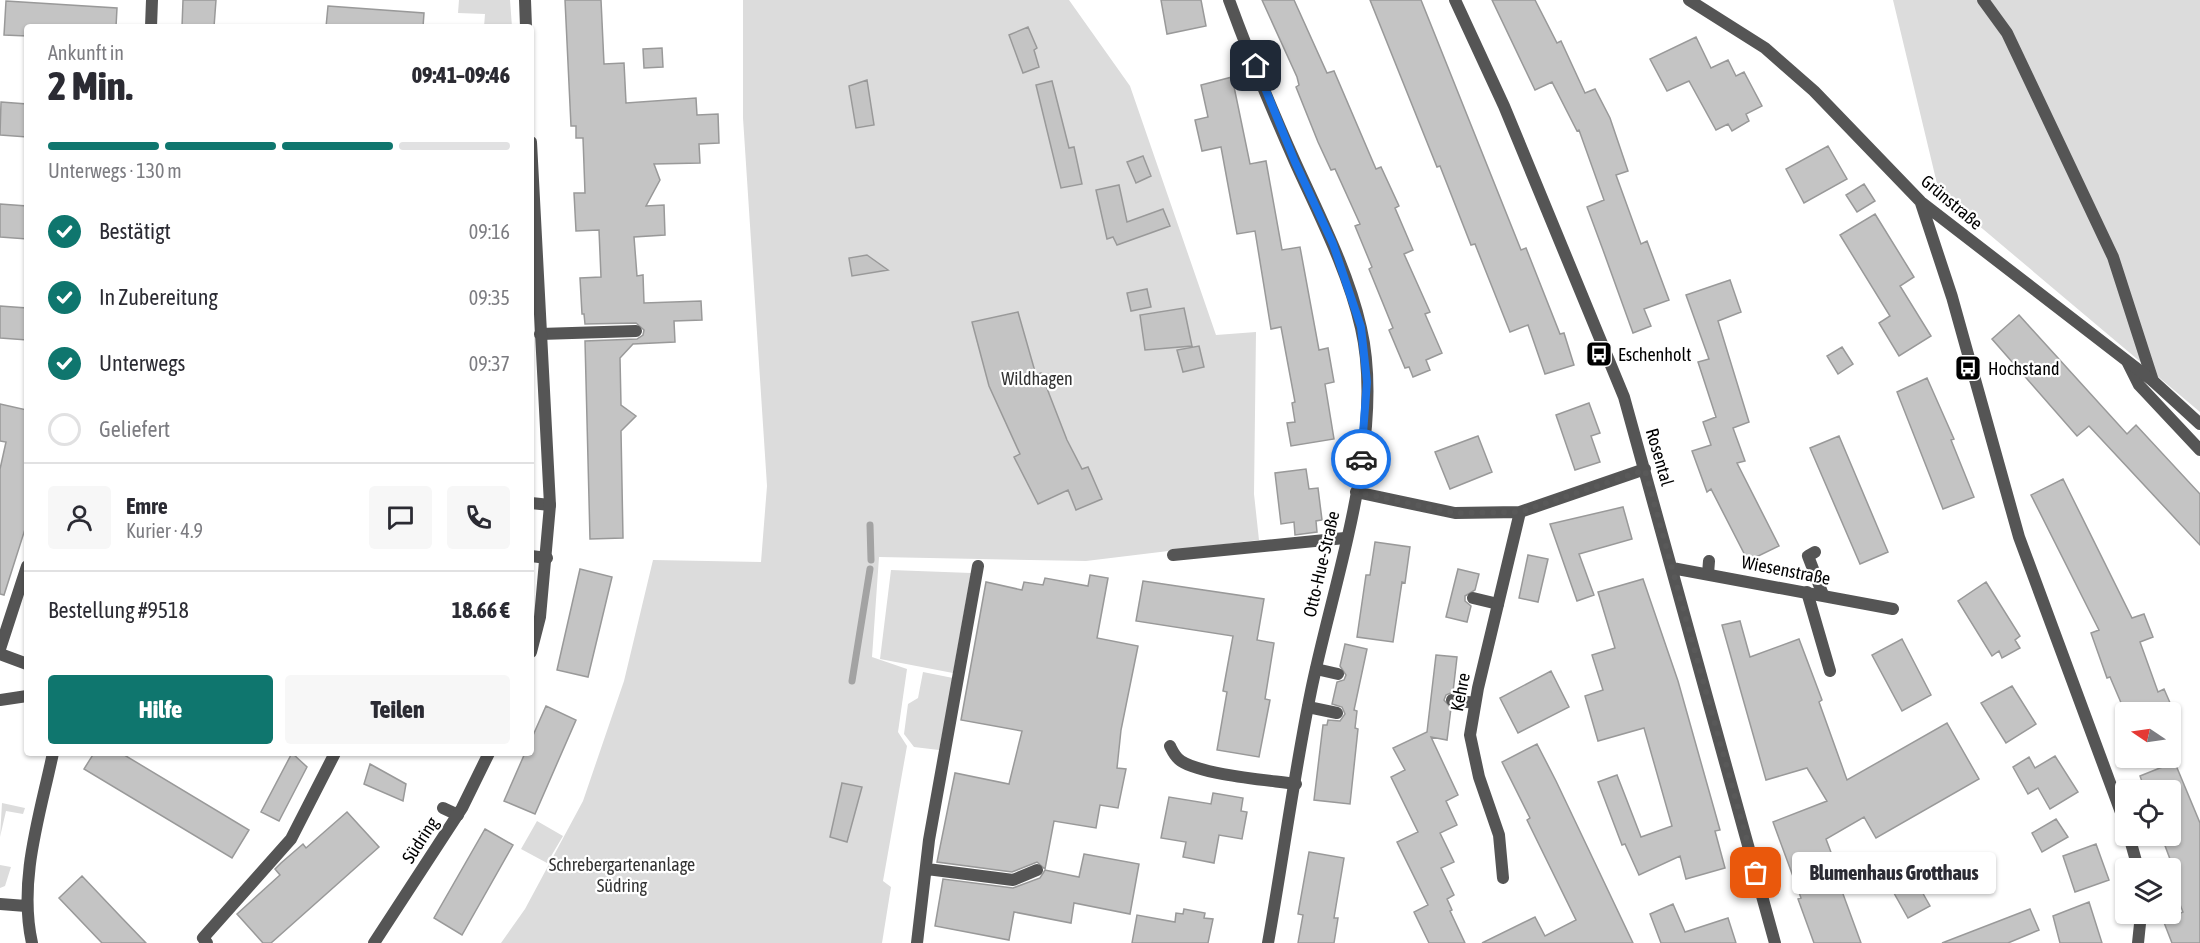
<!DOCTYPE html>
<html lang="de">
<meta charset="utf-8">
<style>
body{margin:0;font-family:"Asap Condensed",sans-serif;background:#f7f7f7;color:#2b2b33;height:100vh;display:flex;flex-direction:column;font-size:22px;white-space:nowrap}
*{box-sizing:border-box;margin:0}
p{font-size:20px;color:#7c7c81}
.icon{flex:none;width:33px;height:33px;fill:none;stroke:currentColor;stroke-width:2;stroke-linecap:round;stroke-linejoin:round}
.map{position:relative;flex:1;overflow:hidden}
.sheet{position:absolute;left:24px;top:24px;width:510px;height:732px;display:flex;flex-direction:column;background:#fff;border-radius:6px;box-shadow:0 2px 4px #0004}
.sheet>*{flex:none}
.needle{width:39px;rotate:283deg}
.buttons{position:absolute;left:2115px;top:702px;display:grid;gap:12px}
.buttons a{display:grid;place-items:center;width:66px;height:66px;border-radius:6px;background:#fff;box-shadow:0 2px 4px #0004;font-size:30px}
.pin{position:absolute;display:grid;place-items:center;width:51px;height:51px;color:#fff;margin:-26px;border-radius:12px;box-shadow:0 3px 9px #0006}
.courier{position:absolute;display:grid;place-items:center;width:60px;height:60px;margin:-30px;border:4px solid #1a73e8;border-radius:50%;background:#fff;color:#222;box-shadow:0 2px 8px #0007}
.bubble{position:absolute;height:42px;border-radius:6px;background:#fff;box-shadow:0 2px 4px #0004;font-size:20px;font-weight:800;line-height:42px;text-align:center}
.summary em{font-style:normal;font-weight:800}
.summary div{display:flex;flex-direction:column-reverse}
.summary{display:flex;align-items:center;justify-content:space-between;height:102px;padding:0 24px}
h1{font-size:39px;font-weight:800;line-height:45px}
.bar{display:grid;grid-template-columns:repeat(4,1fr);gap:9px 6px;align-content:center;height:72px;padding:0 24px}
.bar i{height:8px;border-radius:4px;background:#e1e1e2}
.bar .on{background:#0f766e}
.bar p{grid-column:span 4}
.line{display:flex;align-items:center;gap:15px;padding:0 24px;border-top:2px solid #e1e1e2}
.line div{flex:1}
.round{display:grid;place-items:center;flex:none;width:63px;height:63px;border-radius:6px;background:#f7f7f7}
ol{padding:0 24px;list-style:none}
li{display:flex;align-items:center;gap:18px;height:66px}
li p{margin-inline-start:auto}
li .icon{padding:6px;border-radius:50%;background:#0f766e;color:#fff;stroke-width:4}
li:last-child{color:#7c7c81}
li i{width:33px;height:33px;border:3px solid #e1e1e2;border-radius:50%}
.button{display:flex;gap:12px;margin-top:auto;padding:12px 24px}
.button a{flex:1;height:69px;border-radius:6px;background:#0f766e;color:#fff;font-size:24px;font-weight:800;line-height:69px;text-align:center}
.button a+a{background:#f7f7f7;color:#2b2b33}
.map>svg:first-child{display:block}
.green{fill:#dcdcdc}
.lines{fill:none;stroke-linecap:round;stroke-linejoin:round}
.stream{stroke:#a3a3a3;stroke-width:7}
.building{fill:#c4c4c4;stroke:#999;stroke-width:1.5}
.service{stroke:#555;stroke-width:12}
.minor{stroke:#555;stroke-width:12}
.done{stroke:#595959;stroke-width:6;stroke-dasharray:0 10.8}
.route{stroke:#1a73e8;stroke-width:8}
.labels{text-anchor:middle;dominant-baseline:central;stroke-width:4.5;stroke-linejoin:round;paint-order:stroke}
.street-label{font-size:18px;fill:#000;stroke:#fff}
.poi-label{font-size:18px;fill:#000;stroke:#fff;text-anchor:start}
.park-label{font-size:18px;fill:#333;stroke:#fff}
</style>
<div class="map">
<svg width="2200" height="943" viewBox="0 0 2200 943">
<rect width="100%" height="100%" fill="#fff"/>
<!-- green -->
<path class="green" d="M459,0H510L512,27H484L485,14L458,13Z
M743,0H1069L1130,86L1216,335L1256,332L1254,494L1259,540L1086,561L879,557L872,657L907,669L898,732L907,746L883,881L891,887L882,943H501L525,909L583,801L624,681L653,560L761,562L767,486L743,118Z
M1893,0H2200V412L1939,192Z
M891,570L971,573L953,673L880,659Z
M923,672L953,678L939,750L914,747L904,734L908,704L918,698Z
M2,803L25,808L23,814L6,811L0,837Z
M537,821L563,836L547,863L521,849Z
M0,865L11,867L5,886L0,888Z"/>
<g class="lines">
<!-- stream -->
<path class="stream" d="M870,525L871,560
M852,681L870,569"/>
</g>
<!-- building -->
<path class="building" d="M183,0H216L214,27H182Z
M565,0H601L604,64L624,63L626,103L696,98L697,115L718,114L719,143L699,144L700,163L654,164L660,180L646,206L664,205L665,235L634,237L637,276L643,275L644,303L701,301L702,320L674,321L675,342L633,344L620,358L621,405L636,416L621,431L623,538L590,539L585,341L637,339L643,335L644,330L636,323L585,324L584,314H582L580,278L601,277L599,230L576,231L574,193H585L583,138H576V126H571Z
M1161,0H1201L1206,26L1167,34Z
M1262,0H1294L1327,73L1334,71L1376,169L1381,167L1399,206L1395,208L1413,250L1404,254L1430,312L1425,314L1442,353L1426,360L1430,370L1413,377L1409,367L1405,368L1389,330L1393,328L1369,269L1372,267L1355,226L1360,224L1335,169L1331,170L1318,142L1296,87L1299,85L1297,77Z
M1370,0H1421L1521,250L1526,248L1560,334L1564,333L1574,365L1545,374L1528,325L1510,332L1475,244L1471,245L1440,166L1437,167Z
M1492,0H1535L1557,43L1561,41L1585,93L1595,89L1610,118L1628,171L1616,175L1641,244L1647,241L1669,300L1644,309L1651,326L1633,333L1603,250L1587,207L1604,200L1579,130L1577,131L1552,82L1535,90Z
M6,1L117,8L116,27H27V36L4,35Z
M328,6L424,13L423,27H326Z
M1028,27L1037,48L1034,50L1039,67L1023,73L1009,35Z
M1696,37L1711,68L1728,60L1736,76L1744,72L1762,106L1746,114L1749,121L1732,131L1728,124L1716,130L1689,81L1667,91L1650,59Z
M662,48L663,67L644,68L643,49Z
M1232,77L1250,164L1266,161L1282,250L1300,247L1319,350L1328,348L1334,382L1325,384L1334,439L1291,446L1287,423L1295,422L1292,403L1295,402L1281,327L1271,329L1255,231L1237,234L1221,147L1202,151L1195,120L1208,117L1201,85Z
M867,80L874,125L856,128L849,86Z
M1052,81L1069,148L1074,147L1082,184L1061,188L1036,85Z
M1,102L27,104V137L0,135Z
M1828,146L1847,179L1804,203L1786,169Z
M1143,156L1151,176L1136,183L1127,162Z
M1864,184L1875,201L1857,212L1846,195Z
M1119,185L1127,222L1163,209L1170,226L1117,245L1113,237L1107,239L1096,190Z
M0,204L27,206V239L0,237Z
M1875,214L1914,277L1900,286L1931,336L1899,356L1879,323L1890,316L1840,235Z
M867,255L888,270L852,276L849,258Z
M1730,280L1741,312L1718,321L1749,422L1733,428L1745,461L1737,463L1779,546L1748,561L1711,489L1707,492L1692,451L1711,445L1703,422L1716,417L1698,362L1709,359L1686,295Z
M1147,289L1151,307L1131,311L1127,293Z
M0,306L27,308V340L0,338Z
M1184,308L1192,346L1145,350L1140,315Z
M1018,312L1036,375L1041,373L1067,440L1082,469L1088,467L1102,499L1076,510L1068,490L1038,504L1014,457L1020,454L989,386L972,322Z
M2019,315L2127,434L2136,425L2200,494V545L2089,426L2077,436L1992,339Z
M1199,346L1204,367L1183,372L1177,350Z
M1842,347L1853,364L1838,374L1827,356Z
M1927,378L1954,439L1951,440L1974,497L1943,509L1897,392Z
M1589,403L1600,433L1591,436L1600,462L1575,470L1556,415Z
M0,404L27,410V523L4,595L0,594V469L6,442L0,441Z
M1478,436L1492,472L1450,489L1435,452Z
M1839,436L1888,552L1860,564L1810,448Z
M1306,469L1309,489L1318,488L1322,520L1316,521L1317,532L1295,535L1294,522L1281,524L1275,473Z
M2063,479L2132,618L2144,614L2153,637L2140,642L2158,692L2164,689L2174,712H2125L2110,677L2107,678L2091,633L2099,630L2031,495Z
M1623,507L1632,539L1579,554L1594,595L1577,601L1550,524Z
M1375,542L1410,547L1405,583L1402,582L1393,642L1357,637L1366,575H1370Z
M1528,555L1548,559L1538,602L1519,598Z
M580,569L612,577L588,677L557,670Z
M1458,569L1479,574L1475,590L1465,596V601L1471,606L1467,622L1446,617Z
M1090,575L1108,578L1097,638L1138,646L1121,730L1117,768L1126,769L1118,808L1100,805L1096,828L1054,821L1045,869L1037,862L1012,872L937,862L955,773L1009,784L1022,731L961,720L986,582L1022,590L1024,582L1043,585L1045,578L1088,586Z
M1643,579L1678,681L1720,830L1715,831L1725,868L1686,879L1680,856L1639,875L1625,844L1622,845L1598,782L1617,775L1641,837L1672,826L1644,728L1598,741L1585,696L1603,690L1592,655L1615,648L1598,592Z
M1143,581L1264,599L1257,640L1274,643L1265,699L1270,700L1259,757L1217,750L1227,692L1223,691L1233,636L1136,621Z
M1986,582L2020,636L2015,640L2020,648L2002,658L1999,651L1992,656L1958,601Z
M1740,621L1750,657L1799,639L1822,700L1819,702L1847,780L1947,723L1979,779L1876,838L1864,817L1826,839L1835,863L1832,864L1861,943H1814L1798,899L1801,898L1773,822L1827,801L1807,768L1766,780L1722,625Z
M1902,639L1931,695L1902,711L1872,655Z
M1345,644L1367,649L1354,710L1357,711L1355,728L1358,729L1350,804L1314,800L1323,725H1327L1328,720L1340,721L1345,714L1342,707L1332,704L1337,682L1344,680L1346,675L1340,666Z
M1436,655L1457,657L1453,692L1446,695L1444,700L1451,708L1447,740L1431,737L1458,795L1446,801L1457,825L1440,833L1454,862L1441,868L1454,895L1447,899L1452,910L1450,911L1465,943H1429L1414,912L1428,905L1397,842L1418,832L1391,777L1405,770L1393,748L1427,732Z
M1551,671L1569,707L1518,733L1500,698Z
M2012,686L2036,724L2006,743L1981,703Z
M546,706L576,720L535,814L504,801L525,753H531V740Z
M1537,744L1556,781L1633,943H1482L1535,917L1545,936L1576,920L1527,820L1530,818L1502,762Z
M2170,751L2200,823V943H2172L2163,920L2183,912L2170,879L2169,868L2173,867L2164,843L2170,840V790H2145L2140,776L2170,764Z
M94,753H121L249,830L232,858L84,769Z
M292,753L307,767L279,821L261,812Z
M2055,756L2078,792L2050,809L2038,788L2028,794L2013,767L2029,757L2035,768Z
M370,764L406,784L403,801L364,784Z
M842,783L862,787L847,842L830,837Z
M1213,793L1243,798L1241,811L1247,812L1242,839L1219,835L1214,863L1183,857L1186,842L1161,838L1169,797L1211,804Z
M347,812L379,847L271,943H263L237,914L280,875L275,869L281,863L303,844L306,848Z
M2056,819L2068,837L2042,852L2032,833Z
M485,829L513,845L462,935L434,918Z
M2096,844L2109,880L2075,892L2063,856Z
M1309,852L1344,858L1334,918H1338L1334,943H1298L1303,915L1298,914Z
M1084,854L1139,864L1130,914L1074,903L1071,923L1014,912L1009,940L935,926L943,879L1013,888L1040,878L1045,870L1079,877Z
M1903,858L1930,906L1908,918L1881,870Z
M82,876L120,916L146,943H102L59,898Z
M2089,902L2102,943H2060L2053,916Z
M1673,904L1685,932L1728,918L1736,943H1661L1650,914Z
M1184,909L1205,913L1204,918L1213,919L1208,943H1132L1137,915L1175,922L1176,913L1183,914Z
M2030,909L2039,930L2008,943H1942Z"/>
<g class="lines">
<!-- service -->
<path class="service" d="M1983,0L2007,33L2113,257L2153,381
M540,334L636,331
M2128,363L2139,385L2200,450
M531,503L550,505
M1815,552L1808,556L1823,595
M1173,555L1345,538
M531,556L547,558
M1708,574L1709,561
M1807,592L1830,671
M1473,598L1498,604
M0,649L27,566
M0,654L27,664
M1316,669L1338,674
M0,700L27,696
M1452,700L1475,703
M1308,707L1337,713
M1170,746C1173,752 1175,757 1181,761C1203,775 1268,780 1296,784
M443,808L458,815
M207,943L203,938L291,839L335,753"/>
<!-- minor -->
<path class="minor" d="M525,0L526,27
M1229,0C1249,55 1272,110 1296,164C1320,217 1348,271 1361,328C1386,436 1333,583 1311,691C1294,774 1283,859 1268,943
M1455,0L1504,106L1624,397L1775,943
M1689,0L1765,48L1814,91L1921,202L2153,381L2200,424
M151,27L152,0
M531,142L550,505L540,617L531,652
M1921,203L1952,297L2019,537L2126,826
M1356,492L1455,513L1520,512L1645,469
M1672,568L1893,609
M2129,836L2138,868
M927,869L1013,880L1037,870
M1503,878L1499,835L1479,777L1470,735L1478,688L1520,512
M0,904L26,906
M32,943C18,880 40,815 53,753
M374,943L462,808L489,753
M917,943L929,840L978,566
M2138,943L2141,914"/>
</g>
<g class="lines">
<!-- done -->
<path class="done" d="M1361,459L1356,492L1455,513L1520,512L1645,470L1756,873"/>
<!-- route -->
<path class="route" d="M1256,66L1295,162L1333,244L1361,327L1367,382L1361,459"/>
</g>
<!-- icons -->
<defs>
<symbol id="bus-square" viewBox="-11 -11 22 22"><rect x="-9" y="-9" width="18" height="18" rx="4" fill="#000" stroke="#fff"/><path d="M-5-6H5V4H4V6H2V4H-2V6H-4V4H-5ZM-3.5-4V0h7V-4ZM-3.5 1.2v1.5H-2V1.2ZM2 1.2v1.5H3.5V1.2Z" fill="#fff"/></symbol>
</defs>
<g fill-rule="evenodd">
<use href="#bus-square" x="1584" y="339" width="30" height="30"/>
<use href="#bus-square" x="1953" y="353" width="30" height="30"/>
</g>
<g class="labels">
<!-- street labels -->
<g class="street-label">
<text transform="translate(1952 202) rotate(40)">Grünstraße</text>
<text transform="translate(1660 457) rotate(74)">Rosental</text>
<text transform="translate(1321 564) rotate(-77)">Otto-Hue-Straße</text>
<text transform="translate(1786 570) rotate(11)">Wiesenstraße</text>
<text transform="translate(1460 692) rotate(-79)">Kehre</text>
<text transform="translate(420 840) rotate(-57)">Südring</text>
</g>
<!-- poi labels -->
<g class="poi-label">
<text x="1618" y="354">Eschenholt</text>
<text x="1988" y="368">Hochstand</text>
</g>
<!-- park labels -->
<g class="park-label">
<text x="1037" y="378">Wildhagen</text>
<text x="622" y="864">Schrebergartenanlage<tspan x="622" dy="21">Südring</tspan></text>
</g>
</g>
</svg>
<div class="buttons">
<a><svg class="needle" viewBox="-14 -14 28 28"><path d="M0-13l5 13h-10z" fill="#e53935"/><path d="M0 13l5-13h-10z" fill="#7c7c81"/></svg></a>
<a><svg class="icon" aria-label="locate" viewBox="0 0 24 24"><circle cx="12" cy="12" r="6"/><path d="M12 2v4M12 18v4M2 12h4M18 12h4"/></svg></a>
<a><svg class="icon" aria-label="layers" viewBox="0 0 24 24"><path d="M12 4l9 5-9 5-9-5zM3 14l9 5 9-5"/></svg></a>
</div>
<div class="pin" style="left:1756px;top:873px;background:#ea580c"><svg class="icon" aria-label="bag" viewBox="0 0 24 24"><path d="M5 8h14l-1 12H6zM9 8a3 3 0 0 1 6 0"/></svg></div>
<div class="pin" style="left:1256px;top:66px;background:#1f2937"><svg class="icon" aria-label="home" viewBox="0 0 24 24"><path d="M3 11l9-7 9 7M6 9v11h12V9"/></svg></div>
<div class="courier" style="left:1361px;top:459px"><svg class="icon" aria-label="car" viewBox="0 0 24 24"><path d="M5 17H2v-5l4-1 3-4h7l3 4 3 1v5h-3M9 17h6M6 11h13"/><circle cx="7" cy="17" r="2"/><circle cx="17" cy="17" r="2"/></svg></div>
<div class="bubble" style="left:1792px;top:852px;width:204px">Blumenhaus Grotthaus</div>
<section class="sheet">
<div class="summary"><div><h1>2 Min.</h1><p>Ankunft in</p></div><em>09:41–09:46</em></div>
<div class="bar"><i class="on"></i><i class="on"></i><i class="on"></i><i></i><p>Unterwegs · 130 m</p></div>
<ol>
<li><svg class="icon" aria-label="check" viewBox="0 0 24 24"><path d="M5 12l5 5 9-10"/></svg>Bestätigt<p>09:16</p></li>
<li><svg class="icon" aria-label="check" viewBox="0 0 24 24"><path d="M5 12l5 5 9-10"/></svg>In Zubereitung<p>09:35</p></li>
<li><svg class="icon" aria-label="check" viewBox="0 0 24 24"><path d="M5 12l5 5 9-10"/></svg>Unterwegs<p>09:37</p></li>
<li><i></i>Geliefert</li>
</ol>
<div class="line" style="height:108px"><a class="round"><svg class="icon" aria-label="person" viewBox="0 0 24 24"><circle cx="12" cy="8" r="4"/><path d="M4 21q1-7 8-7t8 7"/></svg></a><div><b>Emre</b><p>Kurier · 4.9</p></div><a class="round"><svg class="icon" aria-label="chat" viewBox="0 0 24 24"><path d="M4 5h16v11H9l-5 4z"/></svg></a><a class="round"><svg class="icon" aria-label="phone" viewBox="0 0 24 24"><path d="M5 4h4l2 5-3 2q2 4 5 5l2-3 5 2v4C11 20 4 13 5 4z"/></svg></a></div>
<div class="line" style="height:78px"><div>Bestellung #9518</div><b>18.66 €</b></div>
<div class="button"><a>Hilfe</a><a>Teilen</a></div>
</section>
</div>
